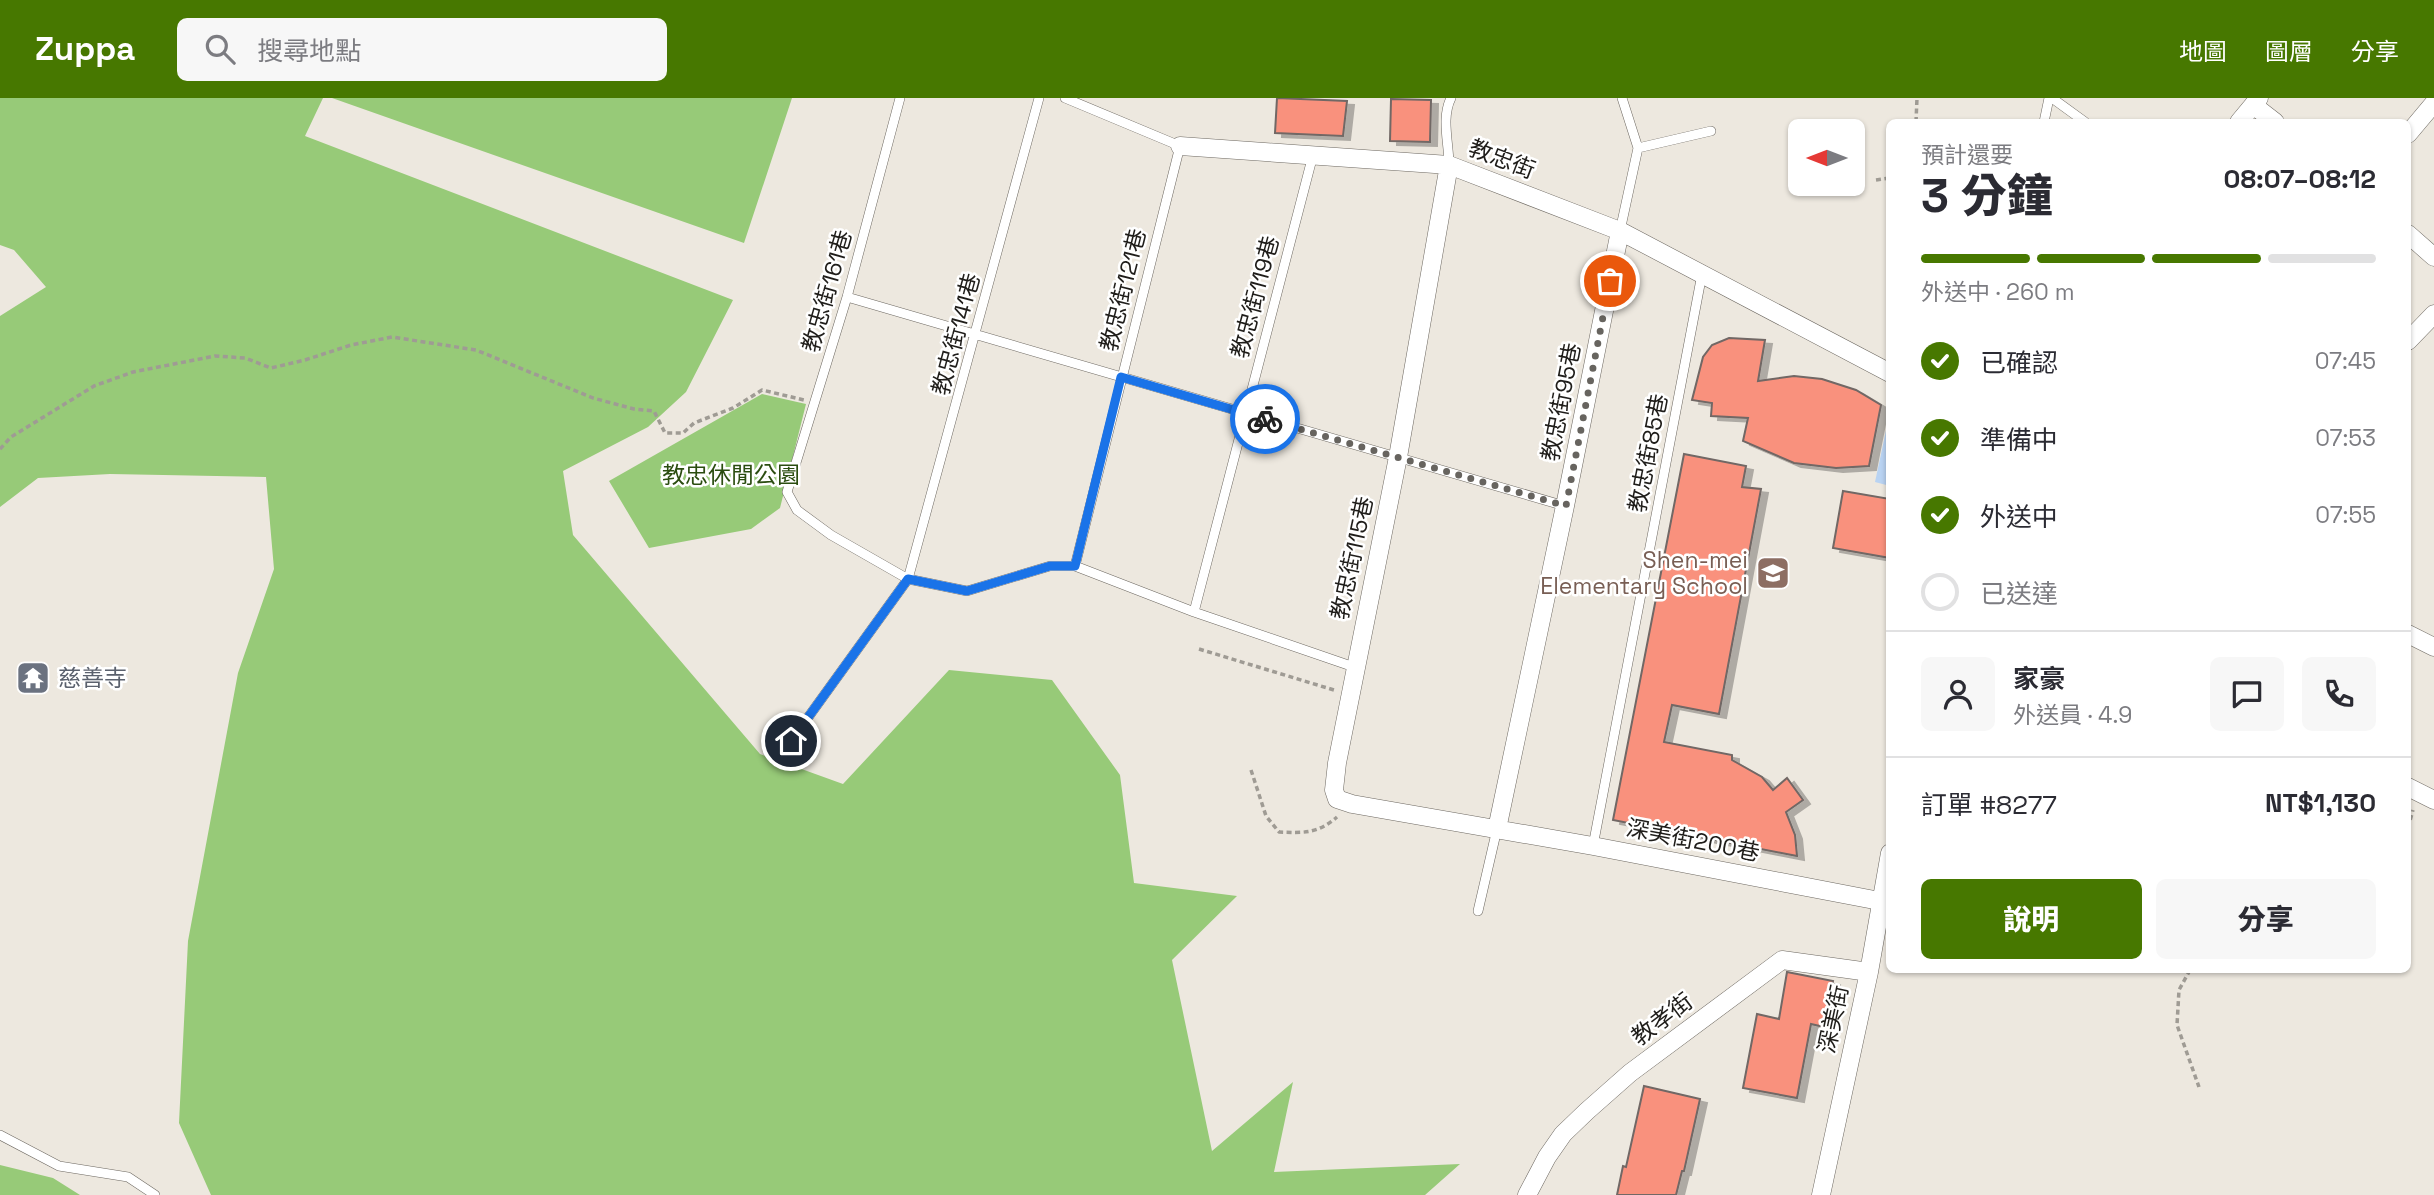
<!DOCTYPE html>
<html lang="zh-TW">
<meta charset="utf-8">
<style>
body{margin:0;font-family:"Space Grotesk","Noto Sans TC",sans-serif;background:#f7f7f7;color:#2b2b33;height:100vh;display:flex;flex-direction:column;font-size:26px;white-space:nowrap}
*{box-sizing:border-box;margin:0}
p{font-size:23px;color:#7c7c81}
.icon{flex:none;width:38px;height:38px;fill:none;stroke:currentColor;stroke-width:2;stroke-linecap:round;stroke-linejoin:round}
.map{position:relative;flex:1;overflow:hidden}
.drawer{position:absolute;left:1886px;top:21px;width:525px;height:854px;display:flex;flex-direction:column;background:#fff;border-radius:10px;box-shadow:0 2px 5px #0004}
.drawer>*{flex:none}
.needle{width:46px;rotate:270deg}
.fabs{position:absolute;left:1788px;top:21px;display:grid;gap:14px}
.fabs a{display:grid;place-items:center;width:77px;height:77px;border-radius:10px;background:#fff;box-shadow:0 2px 5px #0004;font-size:35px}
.pin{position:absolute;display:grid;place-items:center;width:60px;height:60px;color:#fff;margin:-30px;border:4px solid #fff;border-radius:50%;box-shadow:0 2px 7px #0007}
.courier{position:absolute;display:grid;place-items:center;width:70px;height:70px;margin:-35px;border:5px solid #1a73e8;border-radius:50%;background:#fff;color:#222;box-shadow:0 2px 9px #0007}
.overview em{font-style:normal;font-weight:800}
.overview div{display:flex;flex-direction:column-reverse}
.overview{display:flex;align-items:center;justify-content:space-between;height:119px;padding:0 35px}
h1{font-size:46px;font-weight:800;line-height:52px}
.bar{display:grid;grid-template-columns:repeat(4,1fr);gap:10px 7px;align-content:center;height:84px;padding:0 35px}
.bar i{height:9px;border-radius:5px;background:#e1e1e2}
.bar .current{background:#477800}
.bar p{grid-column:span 4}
.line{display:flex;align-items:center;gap:18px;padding:0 35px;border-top:2px solid #e1e1e2}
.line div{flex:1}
.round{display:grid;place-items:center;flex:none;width:74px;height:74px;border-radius:10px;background:#f7f7f7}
ol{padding:0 35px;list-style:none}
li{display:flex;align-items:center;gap:21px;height:77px}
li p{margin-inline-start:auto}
li .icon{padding:7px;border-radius:50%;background:#477800;color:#fff;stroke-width:4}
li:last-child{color:#7c7c81}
li i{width:38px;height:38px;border:4px solid #e1e1e2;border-radius:50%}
.action{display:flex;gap:14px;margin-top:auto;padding:14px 35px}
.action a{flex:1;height:80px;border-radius:10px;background:#477800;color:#fff;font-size:28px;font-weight:800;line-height:80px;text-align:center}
.action a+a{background:#f7f7f7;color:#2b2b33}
header{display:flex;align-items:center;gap:42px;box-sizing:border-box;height:98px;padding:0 35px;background:#477800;color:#fff}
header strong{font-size:33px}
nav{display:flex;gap:38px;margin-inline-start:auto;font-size:24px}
.search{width:490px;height:63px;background:#f7f7f7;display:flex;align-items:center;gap:18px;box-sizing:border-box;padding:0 24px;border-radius:10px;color:#7c7c81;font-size:26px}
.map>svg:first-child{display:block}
.green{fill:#97ca78}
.water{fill:#b9d3f2}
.building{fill:#f9917d;stroke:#716765;stroke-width:2;filter:url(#shadow)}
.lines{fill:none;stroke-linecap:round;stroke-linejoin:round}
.lane-casing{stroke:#6d6861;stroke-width:10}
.street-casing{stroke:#6d6861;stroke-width:19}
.path{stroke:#9f9b94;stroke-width:3.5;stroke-dasharray:5 3.5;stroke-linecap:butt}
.lane{stroke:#fff;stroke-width:9}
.street{stroke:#fff;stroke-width:18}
.done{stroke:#67645f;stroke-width:7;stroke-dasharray:0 12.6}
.route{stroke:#1a73e8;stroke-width:9}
.labels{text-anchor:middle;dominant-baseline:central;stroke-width:5;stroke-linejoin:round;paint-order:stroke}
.street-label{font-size:23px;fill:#1f1d1a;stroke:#fff}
.park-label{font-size:23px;fill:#2b4d10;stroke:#fff}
.education-label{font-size:23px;fill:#785e54;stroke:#fff;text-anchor:end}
.worship-label{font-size:23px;fill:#5b616d;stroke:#fff;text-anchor:start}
</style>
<header>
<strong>Zuppa</strong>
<div class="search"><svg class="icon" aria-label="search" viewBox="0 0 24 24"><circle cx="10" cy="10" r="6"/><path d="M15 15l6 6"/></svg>搜尋地點</div>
<nav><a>地圖</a><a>圖層</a><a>分享</a></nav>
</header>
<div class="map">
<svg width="2434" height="1097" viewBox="0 0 2434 1097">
<defs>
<filter id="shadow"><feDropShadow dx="7" dy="4" stdDeviation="0" flood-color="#0004"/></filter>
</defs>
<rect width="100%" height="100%" fill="#ede8df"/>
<!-- green -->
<path class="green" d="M0,0H323L305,38L733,202L686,294L648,329L563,373L573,437L760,656L843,686L949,572L1052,582L1120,677L1134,785L1237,798L1172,862L1212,1053L1293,984L1274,1074L1460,1066L1425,1097H211L179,1025L188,843L238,575L274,471L266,379L110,376L38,380L0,409V218L46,189L14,152L0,147Z
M332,0H792L744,145Z
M762,296L806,306L780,410L751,431L649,450L609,383Z
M0,1067L53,1080L80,1097H0Z"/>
<!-- water -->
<path class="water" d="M1890,314V388L1875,384Z"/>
<!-- building -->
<path class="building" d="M1277,0L1347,3L1343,38L1275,35Z
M1391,1L1431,2L1430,44L1390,43Z
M1729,240L1765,242L1758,283L1794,278L1822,281L1856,292L1881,307L1869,368L1836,370L1794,365L1743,343L1748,320L1711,318L1712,305L1692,302L1703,259L1712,247Z
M1684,356L1746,368L1742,389L1761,391L1719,616L1672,607L1664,644L1732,657V662L1762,679L1773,692L1787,680L1803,702L1786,714L1795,737L1797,758L1613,722Z
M1843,393L1890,401V460L1833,450Z
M1787,874L1833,883L1824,929L1811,926L1797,1000L1743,990L1757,916L1779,921Z
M1644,988L1700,1001L1684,1073H1682L1676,1097H1617L1623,1068L1626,1069Z"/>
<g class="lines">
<defs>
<path id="lane" d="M900,0L847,199L787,394L797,412L831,437L908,481L967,493L1050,468H1075L1194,514L1354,569
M1065,0L1180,48L1075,468
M2052,0L2085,24
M2044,24L2049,0
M1638,50L1711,33
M1449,67C1449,45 1441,20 1451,0
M1620,133L1638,50L1622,0
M847,199L1565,408
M1194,514L1313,57
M791,643L908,481L1039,0
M1593,748L1702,176
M1478,813L1497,731
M0,1037L59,1068L128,1079L155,1097"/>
<path id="street" d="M2253,7L2275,24
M2239,24L2259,0
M2408,36L2434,5
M1180,48L1449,67L1620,133L1890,275
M1449,67L1398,359L1337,665L1334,692L1337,701L1352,706L1593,748L1890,805
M2408,136L2434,159
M2408,243L2434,216
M2408,536L2434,549
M2408,689L2434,702
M1497,731L1565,408L1620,133
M1527,1097L1547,1059L1563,1036L1587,1013L1630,975L1782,862L1869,874
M1821,1097L1869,874L1890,755"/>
</defs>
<!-- lane casing -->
<use href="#lane" class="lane-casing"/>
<!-- street casing -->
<use href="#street" class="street-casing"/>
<!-- path -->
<path class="path" d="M1916,24L1917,0
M1876,82L1890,80
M0,351L11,339L94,288L133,274L215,258L245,260L271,270L305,262L351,247L392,239L476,252L593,300L634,311L654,313L665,335H683L694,325L733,310L762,292L804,302
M1199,551L1334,592
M1251,672L1266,718L1279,734C1304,735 1317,736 1337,719
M2408,730L2413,712
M2190,872L2179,892L2177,927L2199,989"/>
<!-- lane -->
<use href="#lane" class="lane"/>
<!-- street -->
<use href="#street" class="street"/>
</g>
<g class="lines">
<!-- done -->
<path class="done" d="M1265,321L1566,408L1610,183"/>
<!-- route -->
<path class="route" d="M791,643L908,481L967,493L1050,468H1075L1121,279L1265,321"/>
</g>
<!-- icons -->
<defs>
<symbol id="school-square" viewBox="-11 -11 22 22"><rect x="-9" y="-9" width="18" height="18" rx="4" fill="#8d6e63" stroke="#fff"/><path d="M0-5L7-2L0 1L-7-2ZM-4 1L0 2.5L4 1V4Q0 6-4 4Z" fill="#fff"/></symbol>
<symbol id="temple-square" viewBox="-11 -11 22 22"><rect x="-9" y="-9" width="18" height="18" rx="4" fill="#6b7280" stroke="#fff"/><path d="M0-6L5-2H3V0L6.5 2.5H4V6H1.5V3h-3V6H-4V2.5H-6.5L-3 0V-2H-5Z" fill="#fff"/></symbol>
</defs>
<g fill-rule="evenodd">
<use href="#school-square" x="1754" y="456" width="38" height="38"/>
<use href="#temple-square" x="14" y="561" width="38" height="38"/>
</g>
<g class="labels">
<!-- street labels -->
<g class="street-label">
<text transform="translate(1502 61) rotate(21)">教忠街</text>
<text transform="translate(1123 192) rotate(-76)">教忠街121巷</text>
<text transform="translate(827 193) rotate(-74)">教忠街161巷</text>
<text transform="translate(1255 199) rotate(-75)">教忠街119巷</text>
<text transform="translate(956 236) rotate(-75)">教忠街141巷</text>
<text transform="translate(1561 304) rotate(-79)">教忠街95巷</text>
<text transform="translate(1648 355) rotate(-79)">教忠街85巷</text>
<text transform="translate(1352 460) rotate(-78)">教忠街115巷</text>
<text transform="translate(1693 742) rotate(11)">深美街200巷</text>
<text transform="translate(1662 921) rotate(-37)">教孝街</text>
<text transform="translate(1833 921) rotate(-78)">深美街</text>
</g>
<!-- park labels -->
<g class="park-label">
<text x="731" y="377">教忠休閒公園</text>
</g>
<!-- education labels -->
<g class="education-label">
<text x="1748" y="462">Shen-mei<tspan x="1748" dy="26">Elementary School</tspan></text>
</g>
<!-- worship labels -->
<g class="worship-label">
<text x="58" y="580">慈善寺</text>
</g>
</g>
</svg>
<div class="fabs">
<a><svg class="needle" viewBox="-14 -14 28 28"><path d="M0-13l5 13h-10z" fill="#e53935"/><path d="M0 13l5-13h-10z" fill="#7c7c81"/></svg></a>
</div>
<div class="pin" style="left:1610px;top:183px;background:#ea580c"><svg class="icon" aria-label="bag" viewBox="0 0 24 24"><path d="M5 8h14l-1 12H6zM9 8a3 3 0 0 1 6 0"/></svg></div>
<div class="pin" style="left:791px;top:643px;background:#1f2937"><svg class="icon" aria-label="home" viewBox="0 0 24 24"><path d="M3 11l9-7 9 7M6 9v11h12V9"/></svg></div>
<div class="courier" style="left:1265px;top:321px"><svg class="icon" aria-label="bike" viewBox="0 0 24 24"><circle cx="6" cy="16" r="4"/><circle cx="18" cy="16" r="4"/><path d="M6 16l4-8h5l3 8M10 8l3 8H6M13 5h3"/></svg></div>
<section class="drawer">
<div class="overview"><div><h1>3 分鐘</h1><p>預計還要</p></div><em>08:07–08:12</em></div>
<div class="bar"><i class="current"></i><i class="current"></i><i class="current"></i><i></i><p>外送中 · 260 m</p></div>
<ol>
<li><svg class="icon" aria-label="check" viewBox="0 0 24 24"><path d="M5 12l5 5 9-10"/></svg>已確認<p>07:45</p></li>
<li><svg class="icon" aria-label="check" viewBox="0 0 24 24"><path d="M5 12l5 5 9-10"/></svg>準備中<p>07:53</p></li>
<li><svg class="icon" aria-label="check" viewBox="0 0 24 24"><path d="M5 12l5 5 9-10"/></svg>外送中<p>07:55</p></li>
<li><i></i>已送達</li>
</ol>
<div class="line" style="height:126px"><a class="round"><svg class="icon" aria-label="person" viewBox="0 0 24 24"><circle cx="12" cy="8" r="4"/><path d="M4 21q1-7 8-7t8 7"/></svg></a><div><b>家豪</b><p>外送員 · 4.9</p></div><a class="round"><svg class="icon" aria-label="chat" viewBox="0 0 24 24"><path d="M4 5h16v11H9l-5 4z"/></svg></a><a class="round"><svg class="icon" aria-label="phone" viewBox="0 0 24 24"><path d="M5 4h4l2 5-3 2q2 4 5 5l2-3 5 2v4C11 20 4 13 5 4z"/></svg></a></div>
<div class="line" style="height:91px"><div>訂單 #8277</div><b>NT$1,130</b></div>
<div class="action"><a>說明</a><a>分享</a></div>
</section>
</div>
